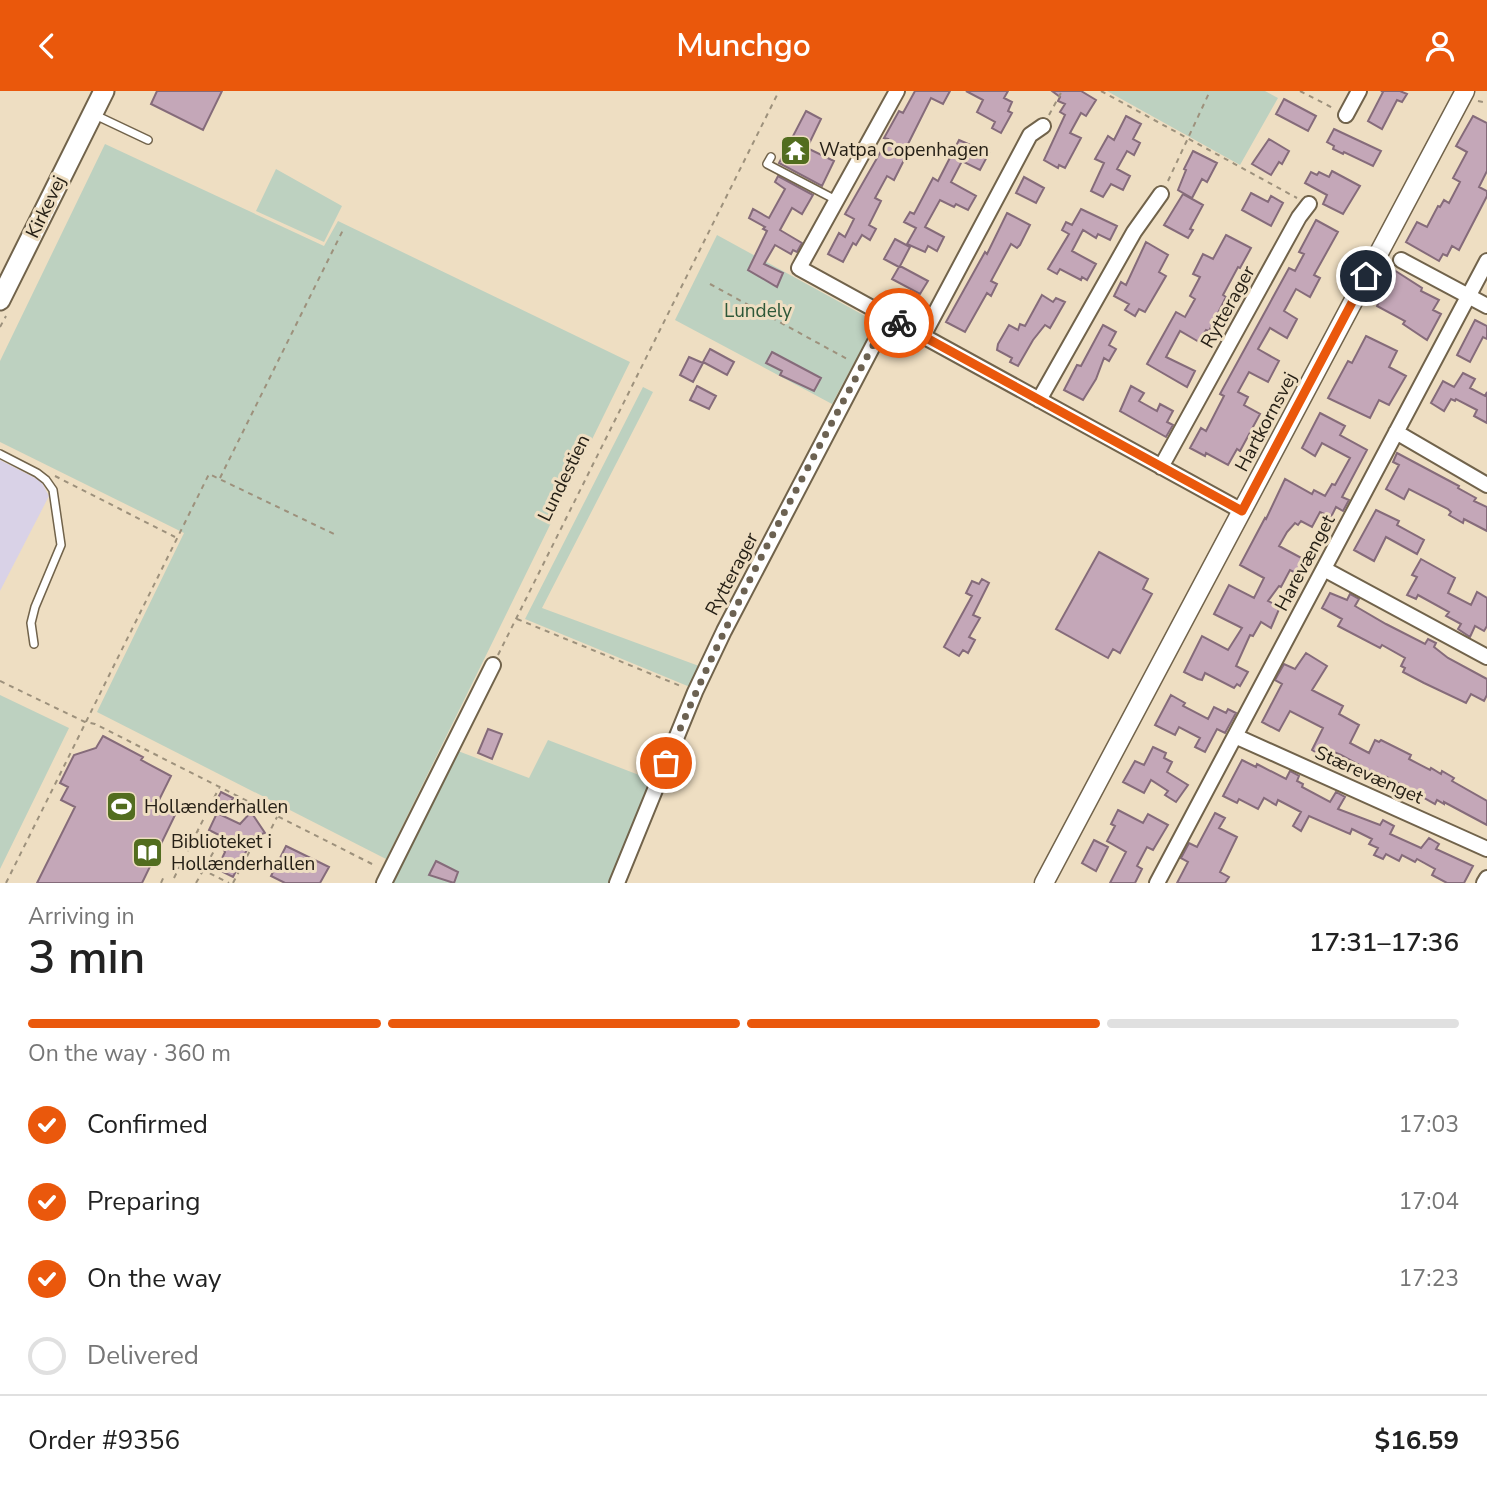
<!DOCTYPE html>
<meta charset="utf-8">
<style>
body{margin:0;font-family:"Nunito Sans",sans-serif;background:#f2f2f2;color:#222;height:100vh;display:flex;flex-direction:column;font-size:26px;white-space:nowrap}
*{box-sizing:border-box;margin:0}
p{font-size:23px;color:#767676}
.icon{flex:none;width:38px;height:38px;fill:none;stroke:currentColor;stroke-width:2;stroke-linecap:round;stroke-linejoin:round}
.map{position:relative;height:792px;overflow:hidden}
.drawer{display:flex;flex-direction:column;background:#fff;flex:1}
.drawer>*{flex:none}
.pin{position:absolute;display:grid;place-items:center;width:60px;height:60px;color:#fff;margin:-30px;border:4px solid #fff;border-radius:50%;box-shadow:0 2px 7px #0007}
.courier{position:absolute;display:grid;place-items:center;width:70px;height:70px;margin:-35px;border:5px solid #ea580c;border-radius:50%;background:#fff;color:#222;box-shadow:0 2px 9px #0007}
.head em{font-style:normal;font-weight:600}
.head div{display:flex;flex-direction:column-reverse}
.head{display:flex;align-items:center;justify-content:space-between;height:119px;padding:0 28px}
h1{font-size:46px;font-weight:600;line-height:52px}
.bar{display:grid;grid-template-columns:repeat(4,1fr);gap:10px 7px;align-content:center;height:84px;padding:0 28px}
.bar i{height:9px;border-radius:5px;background:#e0e0e0}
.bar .current{background:#ea580c}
.bar p{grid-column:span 4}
.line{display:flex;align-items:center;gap:18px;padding:0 28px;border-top:2px solid #e0e0e0}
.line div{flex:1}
ol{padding:0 28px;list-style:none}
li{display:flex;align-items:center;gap:21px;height:77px}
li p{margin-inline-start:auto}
li .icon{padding:7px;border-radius:50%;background:#ea580c;color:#fff;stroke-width:4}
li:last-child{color:#767676}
li i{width:38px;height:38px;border:4px solid #e0e0e0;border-radius:50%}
header{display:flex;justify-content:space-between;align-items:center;height:91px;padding:0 28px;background:#ea580c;color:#fff;font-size:32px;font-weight:600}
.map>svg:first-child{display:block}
.education{fill:#d9d2e7}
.green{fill:#bdd1c0}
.building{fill:#c4a7b8;stroke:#856b7a;stroke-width:2}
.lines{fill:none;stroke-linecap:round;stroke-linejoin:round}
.service-casing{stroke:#71634b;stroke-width:10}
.minor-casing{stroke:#71634b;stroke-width:18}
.tertiary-casing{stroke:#71634b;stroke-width:21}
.secondary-casing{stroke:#71634b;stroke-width:23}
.path{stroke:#9d917c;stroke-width:2;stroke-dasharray:5 5;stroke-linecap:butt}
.service{stroke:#fff;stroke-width:7}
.minor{stroke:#fff;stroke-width:14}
.tertiary{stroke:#fff;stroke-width:18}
.secondary{stroke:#fff;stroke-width:19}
.done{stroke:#6c6252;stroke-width:7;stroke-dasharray:0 12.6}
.route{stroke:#ea580c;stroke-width:9}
.labels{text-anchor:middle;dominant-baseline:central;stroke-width:6;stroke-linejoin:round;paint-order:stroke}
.poi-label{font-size:19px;fill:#262016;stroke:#eedec2;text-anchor:start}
.street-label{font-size:19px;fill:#262016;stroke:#eedec2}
.park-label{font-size:19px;fill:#2e5838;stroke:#eedec2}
</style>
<header><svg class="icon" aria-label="back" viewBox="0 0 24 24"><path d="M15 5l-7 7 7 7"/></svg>Munchgo<svg class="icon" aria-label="person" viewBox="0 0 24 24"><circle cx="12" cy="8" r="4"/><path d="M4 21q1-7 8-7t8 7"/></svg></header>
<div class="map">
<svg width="1487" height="792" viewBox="0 0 1487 792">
<rect width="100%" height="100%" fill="#eedec2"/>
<!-- education -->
<path class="education" d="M0,369L41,390L49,405L0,500Z"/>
<!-- green -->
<path class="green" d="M1107,0H1265L1278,7L1240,74Z
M105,53L324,155L338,130L630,271L386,768L97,621L184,442L0,351V270Z
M276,78L342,115L324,151L256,120Z
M717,144L876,231L832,313L675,229Z
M643,296L653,301L542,517L699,575L690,596L525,528Z
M0,604L69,637L0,778Z
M548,649L652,689L610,792H390L458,660L529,687Z"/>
<!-- building -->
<path class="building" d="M157,0H222L203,39L151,13Z
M915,0H950L943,13L931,7L902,65L905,67L894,89L887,85L875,107L881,110L869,134L876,138L870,149L862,144L856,154L853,152L843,171L828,163L839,142L845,146L854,128L845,123L888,48L884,47L899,20L903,22Z
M966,0H1008L1004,7L1012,11L1008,20L1012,22L1001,42L992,37L995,31L977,21L983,9Z
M1052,0H1081L1096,9L1086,25L1081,22L1070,42L1081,47L1065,77L1059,74L1058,77L1044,69L1065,24L1060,21L1065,13L1058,10L1060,6Z
M1381,0H1400L1407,3L1402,11L1397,9L1382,38L1368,30L1383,1Z
M1284,8L1316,25L1308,40L1276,23Z
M806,20L821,28L807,57L834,70L822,95L779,72Z
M1126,25L1141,33L1133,48L1140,52L1134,64L1127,60L1117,78L1130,85L1123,99L1111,93L1103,106L1091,100L1104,72L1095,68L1108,45L1114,49Z
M1473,25L1487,32V80L1479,96L1487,100V105L1459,159L1452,155L1447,165L1443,163L1439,170L1406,151L1417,131L1427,136L1438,115L1440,116L1444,109L1449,112L1460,91L1453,87L1467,61L1456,55Z
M1334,38L1381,60L1373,75L1344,61L1343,63L1333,58L1334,55L1327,51Z
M1269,48L1289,60L1282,73L1279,71L1271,84L1252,73Z
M959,49L989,62L980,79L962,70L951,91L976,105L968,119L956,113L954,116L940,109L925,136L944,146L937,160L928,155L925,161L907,153L916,137L904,131L910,121L914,123L933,87L938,90Z
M1193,60L1217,72L1207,91L1202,88L1192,107L1178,99L1186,79L1184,78Z
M1332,80L1360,95L1343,123L1323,113L1327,104L1305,92L1311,81L1317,84L1319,81L1329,86Z
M778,85L813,104L802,123L792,117L780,139L802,152L797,161L793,159L791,163L775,154L764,173L783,182L777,196L748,179L767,140L763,138L765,136L749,127L753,118L769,127L785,98L775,91Z
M1024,86L1044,97L1036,112L1016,102Z
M1251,102L1268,111L1271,105L1283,112L1271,135L1242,119Z
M1183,103L1203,114L1190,138L1193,139L1188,147L1164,134Z
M1081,118L1117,135L1110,149L1098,143L1096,147L1083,139L1072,160L1096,173L1087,189L1082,186L1081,189L1060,178L1057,183L1048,178L1069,143L1062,139L1066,131L1072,134Z
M1007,122L1030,134L1020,154L1017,157L1011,153L991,190L997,193L991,205L987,202L965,241L946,231L985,161L987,163Z
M1316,129L1338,141L1314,184L1320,187L1310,206L1296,198L1284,220L1297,228L1287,247L1270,237L1258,258L1279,270L1268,291L1249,281L1238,301L1248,306L1244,314L1260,323L1240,360L1237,358L1228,374L1206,362L1205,365L1190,357L1201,337L1206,340L1224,305L1220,303L1289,177L1295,180L1304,163L1299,161Z
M1226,144L1251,157L1240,177L1238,176L1223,204L1226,206L1209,240L1206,239L1199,251L1180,240L1166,266L1195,280L1187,296L1147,273L1176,221L1185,226L1195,208L1190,205L1200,186L1193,183L1203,163L1213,168Z
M895,148L910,156L900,175L928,190L920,203L892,188L899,176L884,168Z
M1146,151L1168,164L1159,181L1166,185L1145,221L1139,218L1135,225L1125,219L1129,213L1114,205L1121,191L1126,194Z
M1394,179L1422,197L1421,200L1439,209L1433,219L1441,223L1427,249L1403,233L1405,230L1377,215Z
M1042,204L1053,211L1056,207L1065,211L1050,237L1045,234L1033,249L1018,275L1010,271L1012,267L997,259L998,253L1009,234L1018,239L1020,233L1025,235Z
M1475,229L1487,235V248L1483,246L1470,271L1457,264Z
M1103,234L1116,241L1109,254L1116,258L1109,270L1104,267L1096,288L1083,309L1064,299L1077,274L1081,275Z
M1366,245L1397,260L1389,276L1406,285L1389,314L1379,309L1370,327L1328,307L1348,270L1352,272Z
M710,258L734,271L727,284L703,271Z
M772,261L821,287L814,300L780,284L782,280L766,272Z
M689,266L703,272L693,291L680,284Z
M1463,282L1475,288L1470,297L1485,305L1487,301V332L1474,325L1477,319L1456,308L1455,310L1451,308L1444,320L1431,312L1443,290L1454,296Z
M697,295L716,305L709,318L690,309Z
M1131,295L1144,302L1139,310L1157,320L1160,313L1173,320L1167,331L1173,334L1166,346L1120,320Z
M1320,322L1345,335L1340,344L1367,359L1342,406L1349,409L1343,420L1336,416L1331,426L1320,421L1312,436L1301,430L1298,434L1295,432L1287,441L1279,455L1307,470L1300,484L1290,479L1281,496L1279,495L1268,510L1280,516L1271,537L1261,531L1253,545L1250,544L1236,575L1248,581L1240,595L1237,593L1234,597L1205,582L1202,589L1198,588L1184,581L1202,545L1228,559L1242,537L1214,523L1229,494L1254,507L1264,487L1240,474L1265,427L1266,428L1285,388L1312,403L1314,399L1325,405L1332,393L1335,394L1350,367L1322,352L1315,365L1302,357Z
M1397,362L1459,395L1458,397L1476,407L1474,410L1487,416V440L1464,428L1463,432L1449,424L1451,421L1448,418L1409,398L1404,408L1386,398L1399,374L1393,371Z
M1376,419L1399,430L1397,434L1424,449L1417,463L1386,446L1374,470L1354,459Z
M1099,461L1148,488L1143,498L1152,503L1120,562L1113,558L1108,567L1056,538Z
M1421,468L1455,487L1448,502L1471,514L1477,501L1487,507V535L1484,540L1475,535L1470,546L1458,538L1461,533L1446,525L1449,521L1418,504L1416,508L1407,504L1417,486L1412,484Z
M982,488L989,492L973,524L980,527L969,546L975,549L968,562L963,559L959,565L944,556L972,505L966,502L972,490L979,493Z
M1330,502L1347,509L1350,503L1359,508L1355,515L1386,533L1425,553L1428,548L1436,552L1434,556L1448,567L1487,588V604L1484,610L1471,603L1466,612L1424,592L1403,581L1405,577L1401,575L1405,567L1382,554L1380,557L1338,535L1342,528L1322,517Z
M1306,562L1327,575L1312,599L1343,615L1339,623L1359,634L1350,652L1369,662L1375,649L1379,651L1381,649L1411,664L1409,668L1430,679L1431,677L1441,683L1442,680L1454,687L1452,690L1487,710V734L1444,711V713L1437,709L1435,713L1387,686L1382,694L1358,681L1361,675L1341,664L1327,658L1323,666L1312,659L1323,637L1290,620L1279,640L1262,631L1282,593L1275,589L1284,573L1295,578Z
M1171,604L1185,612L1183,615L1208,628L1214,616L1226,622L1228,618L1236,622L1225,642L1217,638L1205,661L1195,656L1200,647L1179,636L1175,644L1155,634Z
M488,638L502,643L492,668L478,662Z
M103,645L143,666L141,669L171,685L158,711L177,720L142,792H37L75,716L61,709L68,696L60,692L74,664L96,657Z
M1153,656L1166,662L1164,667L1172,671L1167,681L1188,694L1176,711L1165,704L1168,700L1151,689L1144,702L1123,691L1135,670L1144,674Z
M1242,669L1256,676L1257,673L1286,688L1290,680L1299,685L1297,690L1303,693L1302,696L1330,711L1336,701L1345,706L1338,718L1380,734L1383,729L1394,735L1390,743L1421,757L1429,747L1439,753L1436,758L1473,775L1464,792H1447L1432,784L1435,778L1417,768L1415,771L1402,764L1399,770L1386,763L1383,768L1374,764L1378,757L1369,753L1372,748L1352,738L1350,743L1309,725L1301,740L1293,735L1301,721L1278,709L1276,714L1264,707L1258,718L1239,708L1237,712L1223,705Z
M221,701L233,707L224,724L212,718Z
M1118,719L1143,732L1148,723L1168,734L1153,759L1147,756L1137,775L1142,778L1135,792H1110L1126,761L1107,750L1115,735L1111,733Z
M251,721L265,742L254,745L233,786L217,778L225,761L221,754L227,748L209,739L217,722L240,733Z
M1215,722L1225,727L1219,737L1237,746L1220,781L1229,786L1225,792H1177L1188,771L1181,767L1189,752L1197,756Z
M1094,749L1108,756L1096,780L1082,772Z
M286,755L329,776L320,792H285L271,785Z
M436,770L458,781L454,792L429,784Z"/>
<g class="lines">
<defs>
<path id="service" d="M93,23L148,49
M771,66L767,73L836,109
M0,363L37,382L46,389L53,399L61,454L35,516L31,532L34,553"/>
<path id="minor" d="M897,0L799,177L1242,420
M1346,24L1359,0
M1401,169L1487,215
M923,245L1030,44L1043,35
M1039,309L1134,141L1161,103
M1396,341L1487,394
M1161,376L1299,126L1309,113
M1324,478L1487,566
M1235,645L1487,758
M384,792L493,574
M617,792L695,601L724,540L888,226
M1157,792L1487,170
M1484,792L1487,787"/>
<path id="tertiary" d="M1044,792L1465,0"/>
<path id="secondary" d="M0,209L104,0"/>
</defs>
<!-- service casing -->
<use href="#service" class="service-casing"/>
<!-- minor casing -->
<use href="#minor" class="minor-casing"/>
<!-- tertiary casing -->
<use href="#tertiary" class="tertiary-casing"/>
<!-- secondary casing -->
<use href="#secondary" class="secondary-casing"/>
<!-- path -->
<path class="path" d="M1101,0L1297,107
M1300,0L1333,17
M1478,10L1487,12
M1049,24L1062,0
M1168,90L1210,0
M710,193L849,269
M0,236L6,225
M55,385L175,446
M220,387L343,139
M517,528L683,596
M498,564L779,0
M0,590L85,631L95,633L376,775
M183,769L229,792
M174,787L220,695
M6,792L209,383L334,443
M161,792L165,783
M196,792L214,760L212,750L197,740
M233,792L254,752L261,746H267L277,726"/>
<!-- service -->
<use href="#service" class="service"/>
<!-- minor -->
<use href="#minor" class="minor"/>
<!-- tertiary -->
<use href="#tertiary" class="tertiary"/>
<!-- secondary -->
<use href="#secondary" class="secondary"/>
</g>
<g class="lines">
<!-- done -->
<path class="done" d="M666,672C728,518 811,373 888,226L899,232"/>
<!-- route -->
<path class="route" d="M899,232L1242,420L1366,185"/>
</g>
<!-- icons -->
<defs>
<symbol id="temple-square" viewBox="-11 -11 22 22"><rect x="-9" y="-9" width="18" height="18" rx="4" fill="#526d1f" stroke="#eedec2"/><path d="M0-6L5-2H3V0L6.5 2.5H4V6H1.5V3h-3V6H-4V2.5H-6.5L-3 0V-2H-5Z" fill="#fff"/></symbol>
<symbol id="stadium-square" viewBox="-11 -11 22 22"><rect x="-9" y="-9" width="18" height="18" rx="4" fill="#526d1f" stroke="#eedec2"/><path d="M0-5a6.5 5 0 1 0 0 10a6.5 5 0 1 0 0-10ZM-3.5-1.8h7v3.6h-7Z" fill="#fff"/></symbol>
<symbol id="library-square" viewBox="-11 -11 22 22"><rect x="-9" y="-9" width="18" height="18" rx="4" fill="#526d1f" stroke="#eedec2"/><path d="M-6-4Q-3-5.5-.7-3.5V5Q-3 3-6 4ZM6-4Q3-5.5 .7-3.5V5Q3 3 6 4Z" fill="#fff"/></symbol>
</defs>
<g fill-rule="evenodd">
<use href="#temple-square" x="778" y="42" width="35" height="35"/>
<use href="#stadium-square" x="104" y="698" width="35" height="35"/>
<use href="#library-square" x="130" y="744" width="35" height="35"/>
</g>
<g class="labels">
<!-- poi labels -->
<g class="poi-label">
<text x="819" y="59">Watpa Copenhagen</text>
<text x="144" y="716">Hollænderhallen</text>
<text x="171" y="751">Biblioteket i<tspan x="171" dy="22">Hollænderhallen</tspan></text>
</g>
<!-- street labels -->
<g class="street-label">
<text transform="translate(46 116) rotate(-64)">Kirkevej</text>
<text transform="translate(1228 216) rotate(-61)">Rytterager</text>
<text transform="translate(1266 331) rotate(-62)">Hartkornsvej</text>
<text transform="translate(564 387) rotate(-64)">Lundestien</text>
<text transform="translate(1305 472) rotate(-62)">Harevænget</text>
<text transform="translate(732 483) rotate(-62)">Rytterager</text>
<text transform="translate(1369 684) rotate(24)">Stærevænget</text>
</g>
<!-- park labels -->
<g class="park-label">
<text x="758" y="220">Lundely</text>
</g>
</g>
</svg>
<div class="pin" style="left:666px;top:672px;background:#ea580c"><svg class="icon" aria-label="bag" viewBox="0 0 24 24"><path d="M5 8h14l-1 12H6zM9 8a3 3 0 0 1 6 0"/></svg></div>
<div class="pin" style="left:1366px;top:185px;background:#1f2937"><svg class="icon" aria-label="home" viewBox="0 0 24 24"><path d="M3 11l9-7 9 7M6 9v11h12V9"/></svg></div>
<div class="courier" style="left:899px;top:232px"><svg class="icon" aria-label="bike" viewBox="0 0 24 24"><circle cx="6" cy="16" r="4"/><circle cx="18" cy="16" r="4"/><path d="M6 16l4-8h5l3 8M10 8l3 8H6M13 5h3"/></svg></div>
</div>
<section class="drawer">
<div class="head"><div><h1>3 min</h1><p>Arriving in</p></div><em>17:31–17:36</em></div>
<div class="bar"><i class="current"></i><i class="current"></i><i class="current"></i><i></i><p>On the way · 360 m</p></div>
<ol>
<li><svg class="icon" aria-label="check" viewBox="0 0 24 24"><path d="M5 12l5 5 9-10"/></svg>Confirmed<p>17:03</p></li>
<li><svg class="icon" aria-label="check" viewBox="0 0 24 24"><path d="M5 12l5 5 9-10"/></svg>Preparing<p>17:04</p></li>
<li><svg class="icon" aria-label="check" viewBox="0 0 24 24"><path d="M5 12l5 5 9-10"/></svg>On the way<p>17:23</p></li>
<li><i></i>Delivered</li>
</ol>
<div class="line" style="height:91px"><div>Order #9356</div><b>$16.59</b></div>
</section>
